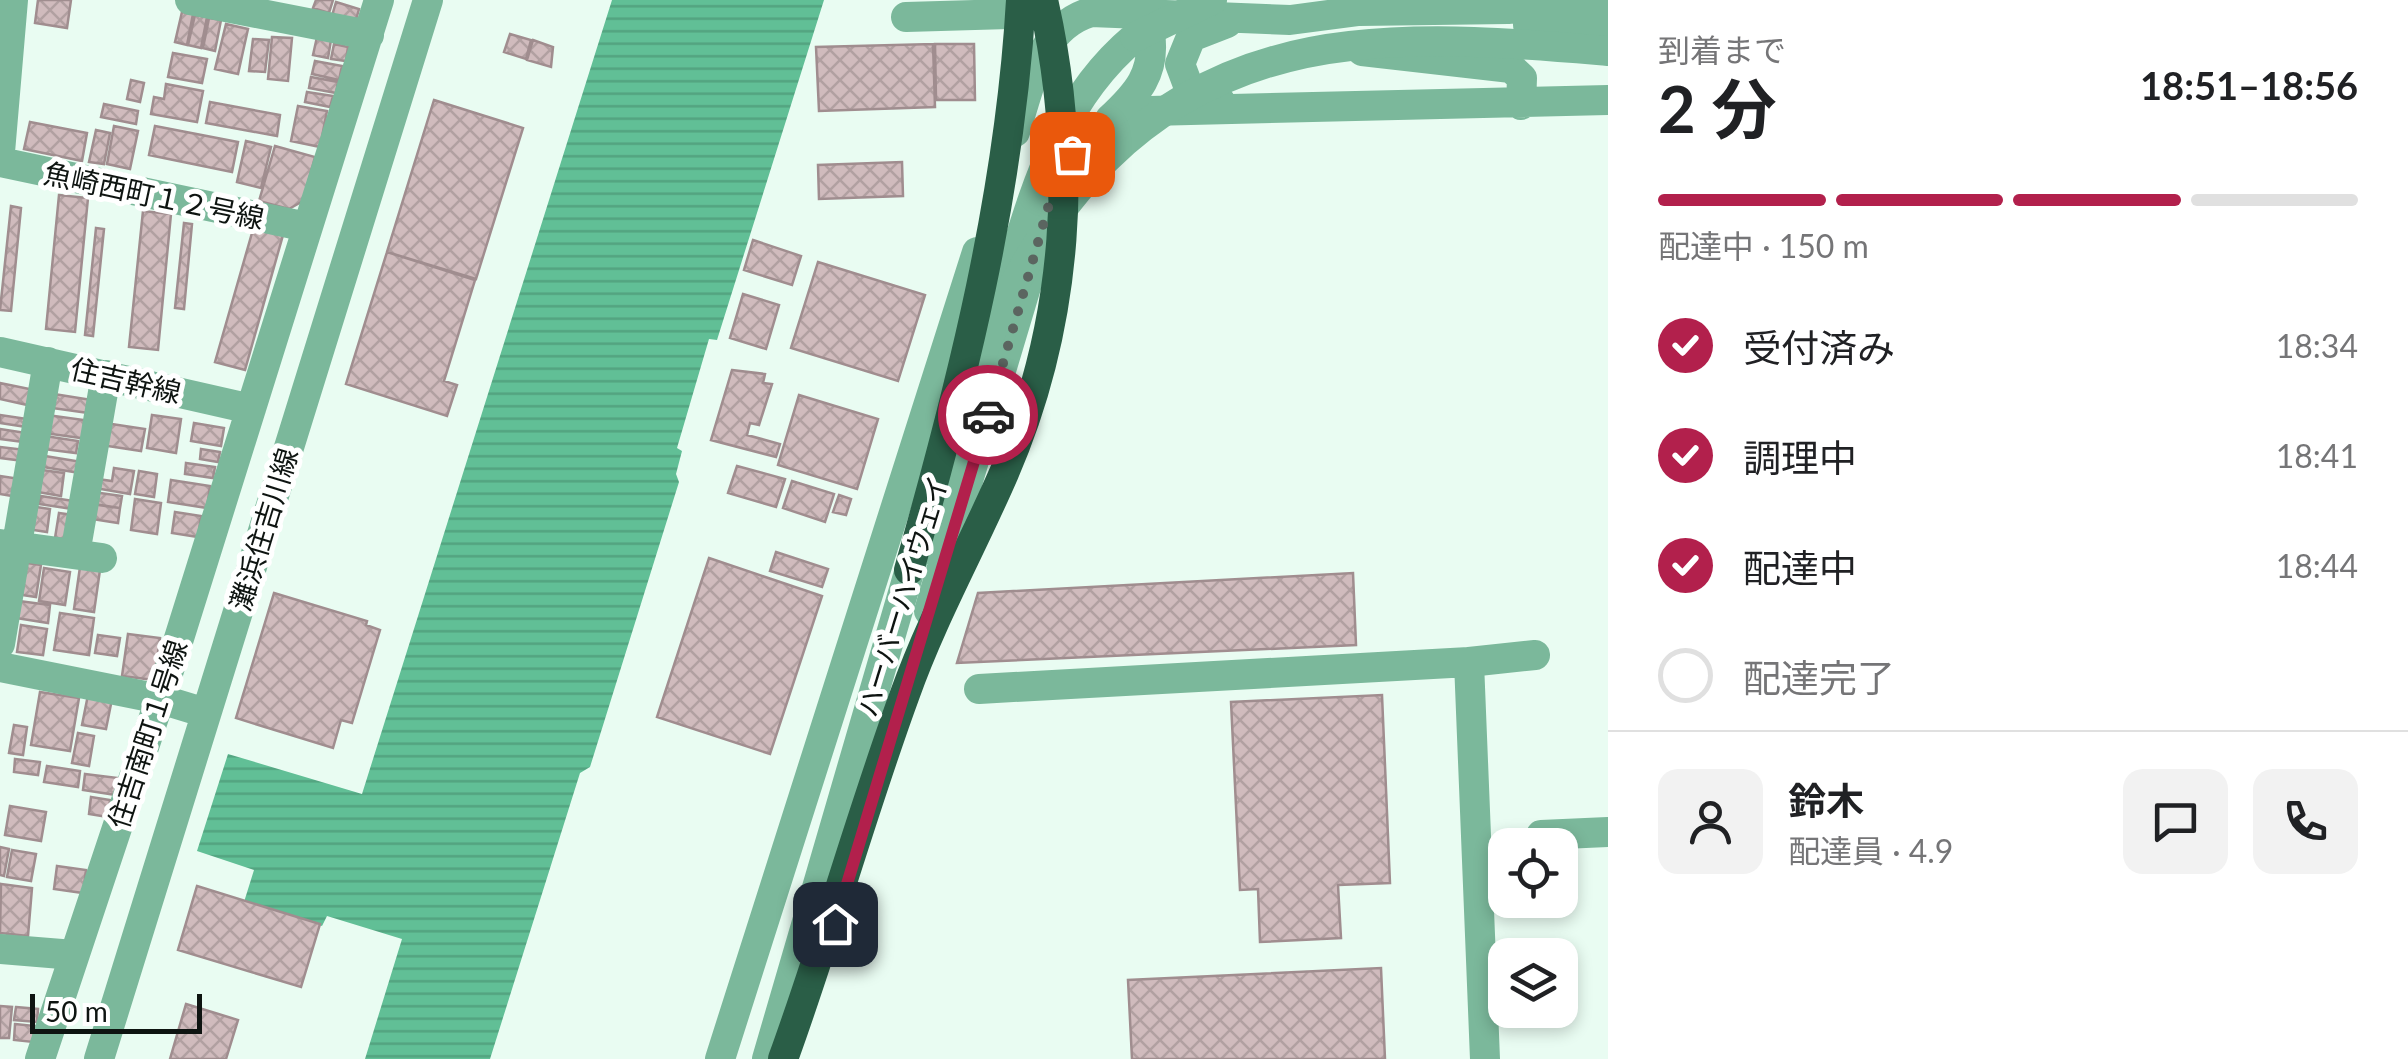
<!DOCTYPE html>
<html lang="ja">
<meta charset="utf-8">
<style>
body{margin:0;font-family:Lato,"Noto Sans JP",sans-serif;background:#f2f2f2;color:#202124;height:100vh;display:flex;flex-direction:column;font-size:38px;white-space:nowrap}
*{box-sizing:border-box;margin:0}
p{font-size:32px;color:#757577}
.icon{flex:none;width:55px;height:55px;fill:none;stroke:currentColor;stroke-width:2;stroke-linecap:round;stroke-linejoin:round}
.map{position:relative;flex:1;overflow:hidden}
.drawer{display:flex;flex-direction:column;background:#fff;width:800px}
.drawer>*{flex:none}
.tools{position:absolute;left:1488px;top:828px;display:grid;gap:20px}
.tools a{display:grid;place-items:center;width:90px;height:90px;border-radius:20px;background:#fff;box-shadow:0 5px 15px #0003;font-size:50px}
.scale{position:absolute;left:30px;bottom:25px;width:172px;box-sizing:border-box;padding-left:10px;border:5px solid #0e1411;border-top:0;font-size:28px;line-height:35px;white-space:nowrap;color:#0e1411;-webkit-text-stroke:8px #fff;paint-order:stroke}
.pin{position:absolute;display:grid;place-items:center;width:85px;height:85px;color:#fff;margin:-42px;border-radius:20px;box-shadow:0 5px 15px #0006}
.courier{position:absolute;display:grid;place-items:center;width:100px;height:100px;margin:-50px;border:8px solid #b2204c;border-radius:50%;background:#fff;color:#222;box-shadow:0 2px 12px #0007}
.overview em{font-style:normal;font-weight:700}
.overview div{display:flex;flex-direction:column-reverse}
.overview{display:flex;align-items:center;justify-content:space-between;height:170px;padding:0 50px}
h1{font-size:65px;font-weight:700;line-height:75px}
.bar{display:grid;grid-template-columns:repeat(4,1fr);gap:15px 10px;align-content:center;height:120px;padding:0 50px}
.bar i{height:12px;border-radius:8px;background:#e0e0e0}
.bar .on{background:#b2204c}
.bar p{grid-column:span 4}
.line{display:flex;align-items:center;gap:25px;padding:0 50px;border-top:2px solid #e0e0e0}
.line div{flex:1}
.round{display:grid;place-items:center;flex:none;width:105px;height:105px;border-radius:20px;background:#f2f2f2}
ol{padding:0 50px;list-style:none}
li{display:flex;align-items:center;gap:30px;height:110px}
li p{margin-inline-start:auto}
li .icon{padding:10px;border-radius:50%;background:#b2204c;color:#fff;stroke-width:4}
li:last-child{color:#757577}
li i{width:55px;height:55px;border:5px solid #e0e0e0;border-radius:50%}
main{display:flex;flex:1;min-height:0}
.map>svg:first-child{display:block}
.water{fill:url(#water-rules)}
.building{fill:url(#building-cross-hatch);stroke:#a08d8f;stroke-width:2.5}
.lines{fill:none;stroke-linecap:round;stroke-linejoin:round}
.minor{stroke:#7bb89b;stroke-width:30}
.minor-bridge{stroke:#7bb89b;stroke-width:30}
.highway-bridge{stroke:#2a5e47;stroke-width:30}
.done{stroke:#5b6560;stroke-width:10;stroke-dasharray:0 18}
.route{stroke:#b2204c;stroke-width:12}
.labels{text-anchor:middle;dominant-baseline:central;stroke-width:10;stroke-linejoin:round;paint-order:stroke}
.street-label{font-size:28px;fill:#0e1411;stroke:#fff}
</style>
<main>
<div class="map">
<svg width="1608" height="1059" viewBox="0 0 1608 1059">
<defs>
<pattern id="water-rules" width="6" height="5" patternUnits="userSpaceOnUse" patternTransform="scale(2.5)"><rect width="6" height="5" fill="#61bf96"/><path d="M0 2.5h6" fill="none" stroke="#53a380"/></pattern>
<pattern id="building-cross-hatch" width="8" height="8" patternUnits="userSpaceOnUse" patternTransform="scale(2.5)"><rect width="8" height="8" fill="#d0bbbd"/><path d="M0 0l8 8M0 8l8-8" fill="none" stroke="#b1a0a1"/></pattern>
</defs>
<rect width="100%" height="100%" fill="#e9fcf2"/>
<!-- water -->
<path class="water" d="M612,0H824L717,340L709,339L677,448L682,451L676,474L679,482L590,767L580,773L490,1059H365L402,939L327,916L322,926L244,902L254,870L197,851L228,754L362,794Z"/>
<!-- building -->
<path class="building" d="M38,0H71L67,28L35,23Z
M316,0H333L329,13L313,8Z
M336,2L359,9L355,23L332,16Z
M182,12L193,14L187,45L175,42Z
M195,15L207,17L201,48L188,45Z
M209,18L221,20L215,51L203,48Z
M226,24L248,29L238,74L215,69Z
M510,34L531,40L526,59L504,52Z
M272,37L292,38L288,81L268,79Z
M317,37L331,40L328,58L313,55Z
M253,39L269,40L265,72L249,71Z
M533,40L553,47L551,67L527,60Z
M334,44L348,47L346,61L331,59Z
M933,44L935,107L819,111L816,47Z
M935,44H974L975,100H936Z
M173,53L207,59L202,83L168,77Z
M315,61L342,66L339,80L312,74Z
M311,77L338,82L336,93L309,88Z
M131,80L144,83L140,102L127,99Z
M166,84L203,91L197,122L151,114L154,97L164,99Z
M307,92L333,96L330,107L305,102Z
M434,100L523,128L476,279L387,252Z
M210,102L280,115L277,136L206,123Z
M104,104L138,111L136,124L101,117Z
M298,106L327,111L320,147L291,141Z
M30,122L87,133L82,161L24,149Z
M114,126L138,131L130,169L107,164Z
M155,126L238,142L232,172L149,155Z
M96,130L110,133L104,164L89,162Z
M246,141L271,147L261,188L237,182Z
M275,146L315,157L303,201L289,209L259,201Z
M902,162L903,196L819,199L818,165Z
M59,195L88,198L75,332L46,329Z
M11,206L21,208L11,311L0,310Z
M143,211L171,214L158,350L129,347Z
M184,223L192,224L184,309L175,308Z
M254,226L283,235L245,370L215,362Z
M96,228L104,229L93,336L85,335Z
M753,240L801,256L792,285L744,270Z
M387,252L475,280L444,381L457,385L447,416L346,384Z
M818,262L925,295L898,381L791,348Z
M743,294L779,305L766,349L730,338Z
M732,370L765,374L763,383L772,384L759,425L750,423L747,435L780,444L776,457L711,440Z
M0,383L39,391L36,407L0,399Z
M54,394L98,401L96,414L52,408Z
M799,395L878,419L857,489L778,465Z
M0,415L34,420L33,428L0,423Z
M47,415L91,421L88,439L44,433Z
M152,415L181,419L176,453L147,448Z
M105,423L145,429L141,451L101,445Z
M194,423L224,428L221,446L191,441Z
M0,429L26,433L24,442L0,439Z
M45,436L78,441L76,453L43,449Z
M0,447L26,450L24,461L0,458Z
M201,449L220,452L218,462L200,459Z
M45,456L88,463L86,474L43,467Z
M186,463L215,467L213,478L185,474Z
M737,466L785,479L776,507L728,493Z
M114,468L134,471L130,494L95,488L97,479L112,481Z
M35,469L64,473L61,496L32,491Z
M139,471L157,474L154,497L135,494Z
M0,476L20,479L18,497L0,494Z
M171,480L210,486L207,508L168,502Z
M792,481L834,494L825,522L783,508Z
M93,492L122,496L120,508L91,504Z
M839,495L851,499L846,515L833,512Z
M41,496L80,502L79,510L39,504Z
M135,499L161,503L157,534L131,530Z
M94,504L120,508L118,523L92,519Z
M30,506L50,509L47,532L27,529Z
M175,512L201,516L198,537L172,533Z
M59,513L81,516L77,541L55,538Z
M776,552L828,569L822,587L770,571Z
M709,558L822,596L770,754L657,717Z
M27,563L41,565L36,597L22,595Z
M80,567L100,570L94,612L74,609Z
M44,568L70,572L65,605L39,601Z
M1353,573L1356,645L957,663L978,593Z
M274,593L367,621L366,625L380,630L352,723L341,720L333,748L236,718Z
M19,601L50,605L48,623L16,618Z
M60,613L94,618L89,655L54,650Z
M21,625L47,629L43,655L17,652Z
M128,634L160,638L154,680L122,676Z
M98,635L120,638L117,656L95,653Z
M40,692L79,698L70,751L31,745Z
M88,695L112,699L106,729L82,725Z
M1382,695L1390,883L1338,885L1341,938L1260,942L1258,889L1240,890L1231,702Z
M14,725L27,727L23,755L9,753Z
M78,733L94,736L89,766L72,763Z
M15,759L40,762L38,775L14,772Z
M47,766L80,771L78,787L44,782Z
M85,774L118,778L116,795L83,790Z
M91,797L110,800L108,817L89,814Z
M10,806L46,812L41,841L5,835Z
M0,847L9,849L4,876L0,875Z
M12,850L36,854L31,881L7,877Z
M57,866L86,870L83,893L54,889Z
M1,884L32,888L28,936L0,933Z
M197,886L320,924L301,987L178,950Z
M1381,968L1385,1059H1132L1128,980Z
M186,1004L238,1020L226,1059H170Z
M0,1006L12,1007L9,1038H0Z
M16,1007L38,1009L37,1022L14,1020Z
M15,1024L35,1026L33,1042L14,1040Z"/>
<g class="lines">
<!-- minor -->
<path class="minor" d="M190,0L369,35
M906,17L1043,13
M1528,25L1608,28
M1362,51L1511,68L1522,78L1521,105
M1220,101L1189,88L1180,64L1191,37L1227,23
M1110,119C1137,94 1156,73 1150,34L1134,17
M1015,132C1030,87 1039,27 1091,12L1290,20L1359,11L1508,9L1608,1
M0,152L13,0
M0,162L307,227
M1058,180C1075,140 1108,118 1150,111L1608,100
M1004,290C1034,195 1056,103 1135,37
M0,352L251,409
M0,544L102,558
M75,554L106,375
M929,611L1032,267
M0,644L48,362
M1469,662L1535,655
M0,667L160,699L206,713
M979,689L1469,662L1485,1059
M1541,835L1608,832
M0,949L74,955
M40,1059L160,699L379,0
M99,1059L428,0
M720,1059L977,252"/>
<!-- minor-bridge -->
<path class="minor-bridge" d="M1135,37L1212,0
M967,391C1034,208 1144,69 1350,46C1435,36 1523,44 1608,51
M929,549L987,375
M767,1059L917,545"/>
<!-- highway-bridge -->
<path class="highway-bridge" d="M909,570C962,384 1010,194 1021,0
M783,1059C827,938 861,814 905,694C932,618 972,547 1004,473C1069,323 1079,159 1043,0"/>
</g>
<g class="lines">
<!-- done -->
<path class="done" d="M988,415L1052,194L1072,154"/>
<!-- route -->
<path class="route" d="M835,924L988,415"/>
</g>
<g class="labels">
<!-- street labels -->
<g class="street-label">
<text transform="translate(154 195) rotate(12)">魚崎西町１２号線</text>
<text transform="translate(126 380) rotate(13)">住吉幹線</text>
<text transform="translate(263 529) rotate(-73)">灘浜住吉川線</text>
<text transform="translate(902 596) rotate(-73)">ハーバーハイウェイ</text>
<text transform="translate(147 734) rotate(-72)">住吉南町１号線</text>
</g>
</g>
</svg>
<div class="tools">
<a><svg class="icon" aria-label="locate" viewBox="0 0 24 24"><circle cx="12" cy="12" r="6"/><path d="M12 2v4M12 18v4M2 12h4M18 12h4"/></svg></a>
<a><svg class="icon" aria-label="layers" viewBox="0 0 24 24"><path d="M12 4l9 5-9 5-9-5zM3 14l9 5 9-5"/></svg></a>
</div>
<div class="scale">50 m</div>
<div class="pin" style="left:1072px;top:154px;background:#ea580c"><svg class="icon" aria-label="bag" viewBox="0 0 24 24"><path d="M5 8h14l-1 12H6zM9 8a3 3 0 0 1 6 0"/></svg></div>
<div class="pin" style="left:835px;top:924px;background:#1f2937"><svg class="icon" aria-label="home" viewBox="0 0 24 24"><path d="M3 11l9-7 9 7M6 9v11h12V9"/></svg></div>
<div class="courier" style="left:988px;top:415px"><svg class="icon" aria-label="car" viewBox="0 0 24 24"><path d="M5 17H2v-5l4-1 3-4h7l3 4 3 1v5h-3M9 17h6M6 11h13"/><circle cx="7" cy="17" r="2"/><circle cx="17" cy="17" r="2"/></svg></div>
</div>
<section class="drawer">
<div class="overview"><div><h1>2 分</h1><p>到着まで</p></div><em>18:51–18:56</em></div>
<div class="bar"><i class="on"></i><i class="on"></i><i class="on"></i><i></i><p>配達中 · 150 m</p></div>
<ol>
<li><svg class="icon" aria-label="check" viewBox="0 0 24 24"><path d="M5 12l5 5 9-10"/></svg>受付済み<p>18:34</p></li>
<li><svg class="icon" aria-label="check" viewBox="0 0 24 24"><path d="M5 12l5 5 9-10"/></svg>調理中<p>18:41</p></li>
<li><svg class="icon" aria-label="check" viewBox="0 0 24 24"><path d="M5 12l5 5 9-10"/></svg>配達中<p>18:44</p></li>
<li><i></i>配達完了</li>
</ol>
<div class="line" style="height:180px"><a class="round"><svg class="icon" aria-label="person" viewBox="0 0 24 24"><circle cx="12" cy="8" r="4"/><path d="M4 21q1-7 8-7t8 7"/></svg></a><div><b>鈴木</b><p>配達員 · 4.9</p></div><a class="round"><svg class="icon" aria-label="chat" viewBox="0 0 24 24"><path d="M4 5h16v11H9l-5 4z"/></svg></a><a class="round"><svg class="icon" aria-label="phone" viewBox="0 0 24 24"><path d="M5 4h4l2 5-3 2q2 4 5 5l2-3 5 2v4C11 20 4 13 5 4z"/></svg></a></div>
</section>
</main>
